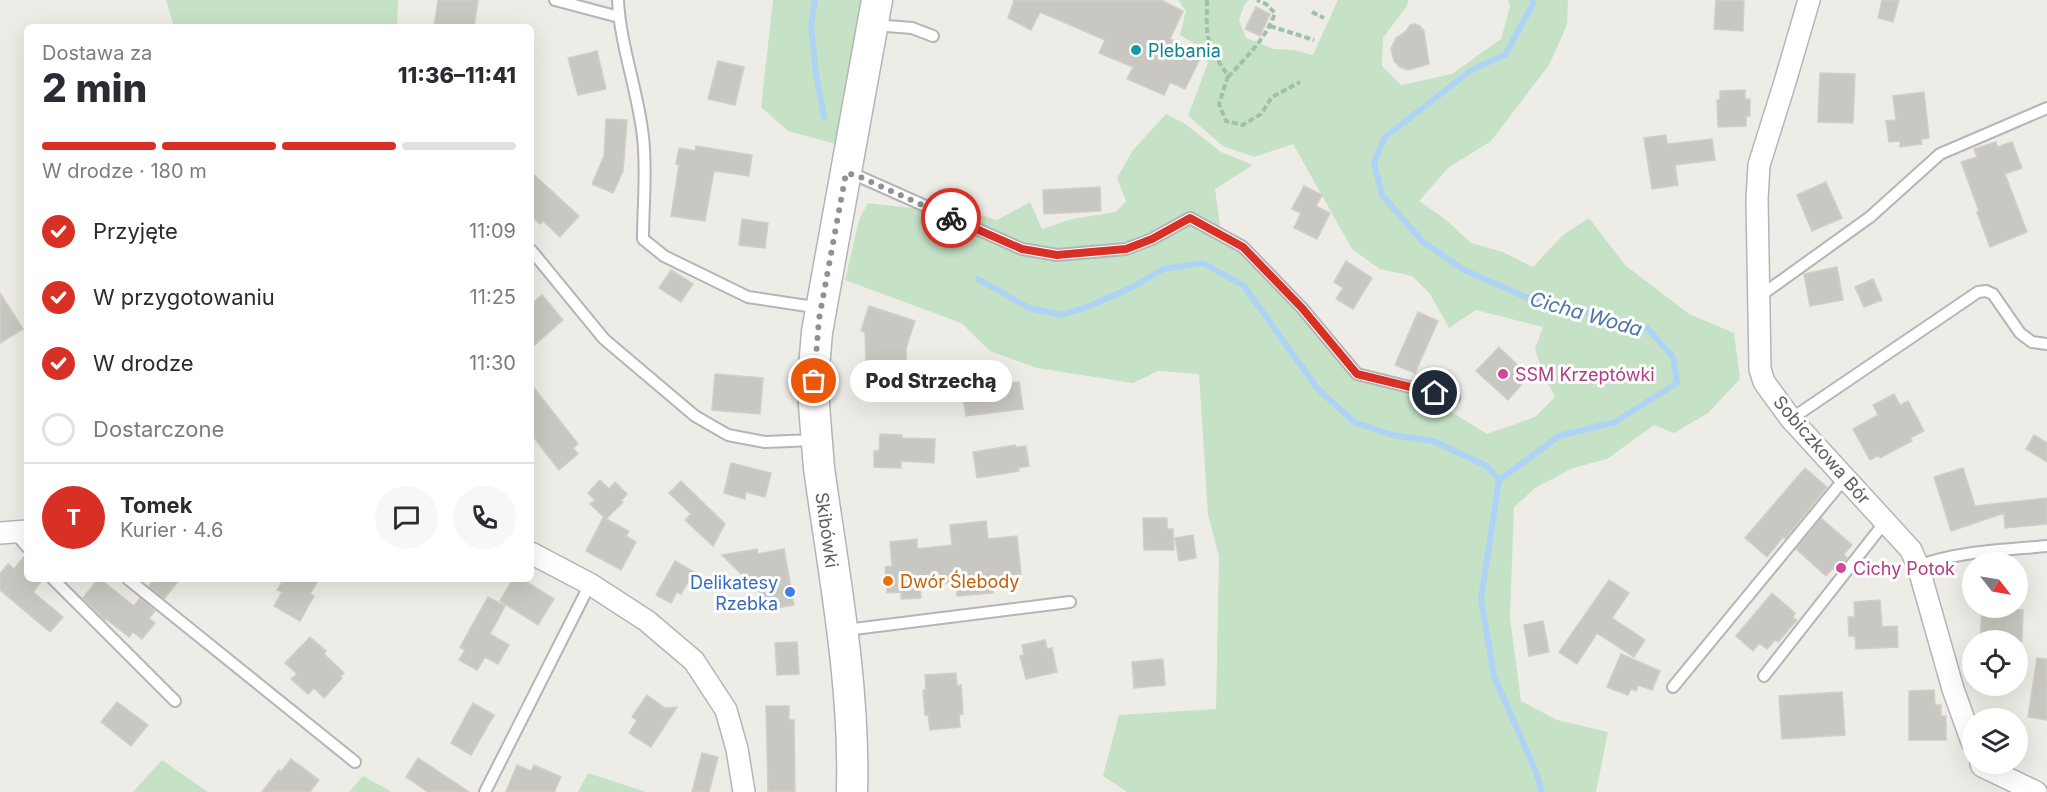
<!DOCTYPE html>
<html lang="pl">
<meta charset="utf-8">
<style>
body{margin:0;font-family:Inter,sans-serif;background:#f7f7f7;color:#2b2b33;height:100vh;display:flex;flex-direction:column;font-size:22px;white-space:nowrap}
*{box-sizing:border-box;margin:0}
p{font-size:20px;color:#7c7c81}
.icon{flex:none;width:33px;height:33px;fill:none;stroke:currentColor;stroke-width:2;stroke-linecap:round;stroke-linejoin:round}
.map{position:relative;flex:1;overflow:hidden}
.side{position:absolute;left:24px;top:24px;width:510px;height:558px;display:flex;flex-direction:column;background:#fff;border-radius:9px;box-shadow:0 6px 24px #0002}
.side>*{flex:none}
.needle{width:39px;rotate:121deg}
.fabs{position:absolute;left:1962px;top:552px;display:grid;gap:12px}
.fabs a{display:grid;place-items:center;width:66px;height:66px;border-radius:50%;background:#fff;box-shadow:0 6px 24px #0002;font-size:30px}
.pin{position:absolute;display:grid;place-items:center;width:51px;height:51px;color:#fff;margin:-26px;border:3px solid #fff;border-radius:50%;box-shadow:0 2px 6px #0007}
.courier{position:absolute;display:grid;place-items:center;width:60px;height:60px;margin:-30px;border:4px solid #d93025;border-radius:50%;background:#fff;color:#222;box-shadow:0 2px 8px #0007}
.bubble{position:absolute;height:42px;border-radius:21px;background:#fff;box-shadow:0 6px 24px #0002;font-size:20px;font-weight:800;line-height:42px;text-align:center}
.head em{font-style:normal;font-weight:800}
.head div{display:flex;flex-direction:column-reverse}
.head{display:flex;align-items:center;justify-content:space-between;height:102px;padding:0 18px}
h1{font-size:39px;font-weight:800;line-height:45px}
.bar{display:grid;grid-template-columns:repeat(4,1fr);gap:9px 6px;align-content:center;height:72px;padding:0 18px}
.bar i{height:8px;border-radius:4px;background:#e1e1e2}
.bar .current{background:#d93025}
.bar p{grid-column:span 4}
.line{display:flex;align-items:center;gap:15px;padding:0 18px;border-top:2px solid #e1e1e2}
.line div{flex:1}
.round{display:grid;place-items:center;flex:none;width:63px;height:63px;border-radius:32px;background:#f7f7f7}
ol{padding:0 18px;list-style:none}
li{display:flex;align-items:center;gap:18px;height:66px}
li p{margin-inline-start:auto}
li .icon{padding:6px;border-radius:50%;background:#d93025;color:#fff;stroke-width:4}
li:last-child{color:#7c7c81}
li i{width:33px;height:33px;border:3px solid #e1e1e2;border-radius:50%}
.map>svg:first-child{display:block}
.green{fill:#c5e2c6}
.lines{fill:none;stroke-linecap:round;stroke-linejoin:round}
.stream{stroke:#aed3f5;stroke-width:6}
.building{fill:#c9c7c2;stroke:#d2cec5;stroke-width:1.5}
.lane-casing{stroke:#b3b5b9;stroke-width:14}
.street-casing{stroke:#b3b5b9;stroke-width:24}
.secondary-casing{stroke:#b2b4b9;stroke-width:33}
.path{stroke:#9ec1a9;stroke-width:4;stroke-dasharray:6 3;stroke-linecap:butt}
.lane{stroke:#fff;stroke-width:10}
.street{stroke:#fff;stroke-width:21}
.secondary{stroke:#fff;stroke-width:30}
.done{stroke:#909192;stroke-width:6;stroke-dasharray:0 10.8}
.route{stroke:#d93025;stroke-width:8}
.culture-dot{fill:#0f9aa8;stroke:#fff;stroke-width:2}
.hotel-dot{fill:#d1479c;stroke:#fff;stroke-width:2}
.food-dot{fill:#e8710a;stroke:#fff;stroke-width:2}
.shop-dot{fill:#3f7fe0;stroke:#fff;stroke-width:2}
.labels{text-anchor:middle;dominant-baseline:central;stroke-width:6;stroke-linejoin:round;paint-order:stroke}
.culture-label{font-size:18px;fill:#0d838f;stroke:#fff;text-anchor:start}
.hotel-label{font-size:18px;fill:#b23c85;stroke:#fff;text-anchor:start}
.street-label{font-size:18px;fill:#5d6064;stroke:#fff}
.food-label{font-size:18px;fill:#c56008;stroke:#fff;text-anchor:start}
.shop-label{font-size:18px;fill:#366cbe;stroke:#fff;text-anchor:end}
.water-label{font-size:20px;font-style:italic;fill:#4c74a6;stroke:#fff}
</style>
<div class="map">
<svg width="2047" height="792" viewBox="0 0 2047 792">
<rect width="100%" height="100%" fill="#eeece6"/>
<!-- green -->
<path class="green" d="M166,0H398L397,27H174Z
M773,0H866L836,144L788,131L761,107Z
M1178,0H1249L1245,4L1239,19L1246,38L1274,49L1294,50L1313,55L1338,0H1409L1406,7L1383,38L1382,66L1401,85L1452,74L1501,39L1510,7L1508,0H1568L1567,25L1549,65L1491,141L1448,168L1419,201L1444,218L1471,243L1503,252L1533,267L1563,235L1589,218L1625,265L1689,314L1734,333L1740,379L1708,413L1674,433L1654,425L1607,459L1573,468L1535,488L1514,507L1510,618L1521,701L1557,720L1608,732L1596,792H1127L1103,776L1119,715L1216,709L1219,556L1208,515L1199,374L1158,371L1133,383L1037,368L990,351L961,323L845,280L859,220L868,203L912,208L936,201L997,220L1030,202L1042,229L1072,219L1116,212L1126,201L1117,178L1133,150L1166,114L1184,123L1221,152L1253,165L1215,189L1221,233L1327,344L1367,375L1420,387L1437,403L1487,434L1535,417L1555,397L1544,376L1535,349L1543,327L1476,310L1449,328L1430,294L1412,276L1380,269L1352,249L1293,144L1254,157L1223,146L1188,116L1208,63L1197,45L1180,35L1186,11Z
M162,760L208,792H133Z
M588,773L646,792H578Z
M363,776L392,792H349Z"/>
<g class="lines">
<!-- stream -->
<path class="stream" d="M815,0L811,25L816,74L824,117
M1533,0V4L1505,55L1473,69L1385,137L1374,163L1382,195L1423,242L1464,270L1528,298L1647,328L1673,357L1677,383L1615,422L1559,436L1499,480L1481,599L1494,676L1536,772L1542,792
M978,279L1029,308L1061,315L1084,308L1131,288L1163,269L1203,263L1244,286L1317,388L1354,422L1392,435L1433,441L1487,466L1499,480"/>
</g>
<!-- building -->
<path class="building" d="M438,0H478L474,27H434Z
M1013,0H1161L1183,11L1170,39L1202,55L1185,89L1170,82L1164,95L1127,79L1133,67L1099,53L1105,40L1040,12L1031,30L1008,18L1014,1Z
M1716,0L1744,1L1743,31L1714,29Z
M1882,0H1899L1893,22L1878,18Z
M1256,7L1270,14L1260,36L1245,29Z
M1415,24L1420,26L1424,31L1429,64L1408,70L1400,67L1394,61L1391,49L1396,38L1406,31L1410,25Z
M597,51L606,89L578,95L568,58Z
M718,61L744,67L735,105L708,99Z
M1820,73L1855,74L1853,123L1818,122Z
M1745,90V99H1750V116H1746V126L1718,127L1717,100H1720V91Z
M1924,92L1929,138L1921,139L1922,144L1900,147V141L1889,142L1886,121L1896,120L1893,96Z
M606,119L627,120L623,171L613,193L592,184L604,156Z
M1666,135L1667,144L1712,139L1715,160L1675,165L1678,185L1652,189L1644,138Z
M1996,142L1997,147L2012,142L2022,168L2005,174L2027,232L1990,247L1977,212L1979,211L1961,162L1977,157L1974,149Z
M696,146L752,155L749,176L714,171L705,221L671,216L679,165L676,164L679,148L695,151Z
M531,172L579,216L560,237L543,221L540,224L531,216Z
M1826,182L1842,218L1812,231L1797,195Z
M1304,186L1322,195L1316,206L1330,213L1317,239L1294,228L1301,213L1292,209Z
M1100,187L1101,211L1044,214L1043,190Z
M742,219L768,223L765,248L739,245Z
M1346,261L1372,278L1353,309L1336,299L1343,288L1334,282Z
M1837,267L1843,300L1810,306L1804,274Z
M671,270L693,284L681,302L659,288Z
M1873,279L1882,300L1864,307L1855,287Z
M0,293L23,329L0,343Z
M542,295L563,320L531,348V304Z
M869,306L915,321L906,348L907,383L888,384V392L863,393L862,362H866L865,332L861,331Z
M1418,312L1438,321L1415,373L1395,365Z
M1499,347L1529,376L1508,400L1476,371Z
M715,374L763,378L760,414L712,410Z
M1019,382L1023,409L966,416L963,397L986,394L985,386Z
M531,384L578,444L573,448L578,454L559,470L531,434Z
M1894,394L1900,405L1908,401L1924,431L1910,438L1912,441L1880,458L1879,455L1870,460L1853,429L1878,415L1873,405Z
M880,434L902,435V438L935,439L934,463L901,461V468L874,467V451H879Z
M2034,435L2047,443V462L2026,449Z
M1015,445L1016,447L1026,446L1029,466L1018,468L1019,471L977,478L973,452Z
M731,463L771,473L765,497L746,492L745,499L724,493Z
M1805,468L1827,487L1785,539L1783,537L1767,557L1745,538Z
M1963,468L1975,506L2047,498V524L2005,528L2004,513L1951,531L1934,477Z
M600,480L609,489L615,482L627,494L621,501L623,502L606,519L629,531L626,536L636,542L621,570L586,551L603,518H605L590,504L595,500L588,493Z
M681,481L725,524L713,546L685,520L691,514L669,493Z
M1143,518H1167V529H1173L1174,550H1144Z
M1821,518L1852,545L1844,554L1847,558L1836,571L1833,568L1826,576L1796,549Z
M986,521L988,539L1017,536L1021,574L991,577L993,593L957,596L956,582L920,585L921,598L901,599V592L887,593L885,567L892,566L890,542L917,539V549L952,545L950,525Z
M1193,535L1196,558L1179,561L1175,538Z
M757,549L758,554L784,549L794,605L776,608L722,555Z
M26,554L27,579H43L33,592L63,617L50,632L0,590V574L8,564L14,569Z
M675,561L694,572L681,594L677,592L671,603L656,595Z
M98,579H100L134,606L140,598L155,611L149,618L155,623L142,639L133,632L129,637L106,619L105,620L83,598Z
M154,579H180L164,599L149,586Z
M284,579H319L310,594L314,596L300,621L274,606L282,592L277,590Z
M513,579H522L554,599L538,625L500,601Z
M1609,580L1629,593L1612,618L1645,640L1634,657L1597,633L1577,664L1559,652Z
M1772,593L1795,613L1793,618L1797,620L1778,642L1775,640L1767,649L1759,643L1753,651L1736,636Z
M488,597L505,606L490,634L509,645L498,664L485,657L477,670L459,660L465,650L460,647Z
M1880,600L1882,627L1897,626L1898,647L1856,649L1855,636H1849L1848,617H1855L1854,602Z
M1982,608L2023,610L2022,641L1980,640Z
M1543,621L1549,652L1529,656L1524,625Z
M310,637L326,651L324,654L344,673L340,677L342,678L324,698L314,688L308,694L291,679L297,674L285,663Z
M1045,640L1047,649L1052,648L1057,672L1026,679L1020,656L1024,655L1022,645Z
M797,642L799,674L777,675L775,643Z
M1621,654L1660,671L1652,690L1638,685L1636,691L1631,689L1628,695L1607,687Z
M2037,658L2047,659V720L2028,717Z
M1163,659L1165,685L1134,688L1132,662Z
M956,673L957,686L961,685L962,700L963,714L959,715L960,727L930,730L928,715H925L923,690H926L925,675Z
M1934,690L1935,705H1941V716H1946V740H1909V691Z
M1842,692L1845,735L1782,739L1779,696Z
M647,695L665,708L677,707L651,747L629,733L637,720L632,717Z
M117,702L148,725L131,746L101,722Z
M473,703L494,715L471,755L451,743Z
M766,706H789V720H794L795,792H768Z
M702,753L718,757L709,792H692Z
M418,758L469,792H428L406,777Z
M291,759L319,780L310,792H262L279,770L281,772Z
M517,765L531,771L534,765L561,777L554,792H506Z"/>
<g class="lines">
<defs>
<path id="lane" d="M555,0L619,17
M618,0C620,45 638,91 643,137C647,170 643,205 643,239L664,256L748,297L821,308
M874,25L912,28L933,36
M849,174L858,176L1022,249L1057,255L1126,249L1152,239L1190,218L1243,247L1302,308L1357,374L1454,398
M531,250L604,339L695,416L728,435L765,442L815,440
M1760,296L1870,217L1940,154L2047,108
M1791,419L1978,292L1986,291L1993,294L2020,333L2032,342L2047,344
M15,533L27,547
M1918,566C1958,551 2004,550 2047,546
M53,579L175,701
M128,579L355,762
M846,630L1070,602
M1764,676L1885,522
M1673,687L1845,478
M485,792L590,584"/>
<path id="street" d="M1809,0L1785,82L1759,165L1757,199L1760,369L1764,382L1791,419L1911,550L1918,566L1953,689L1972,742
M0,533L27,531
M531,553L590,584L647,621L694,661L726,710L737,749L744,792
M1981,764L1982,766L2036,792"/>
<path id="secondary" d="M852,792C855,683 834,576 819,468L814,405V368L817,332L877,0"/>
</defs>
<!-- lane casing -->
<use href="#lane" class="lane-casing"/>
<!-- street casing -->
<use href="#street" class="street-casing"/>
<!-- secondary casing -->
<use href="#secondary" class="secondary-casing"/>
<!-- path -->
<path class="path" d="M1207,0C1206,40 1206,42 1228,76L1219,104L1226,121L1243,125L1261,114L1272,97L1300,82
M1312,12L1324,18
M1270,26L1314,40
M1228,77C1246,57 1266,39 1275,13L1266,4L1257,0"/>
<!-- lane -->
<use href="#lane" class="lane"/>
<!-- street -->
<use href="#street" class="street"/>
<!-- secondary -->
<use href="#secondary" class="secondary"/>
</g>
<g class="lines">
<!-- done -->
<path class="done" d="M814,381L819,319L846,173L858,176L951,218"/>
<!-- route -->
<path class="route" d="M951,218L1022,249L1057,255L1126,249L1152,239L1190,218L1243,247L1302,308L1357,374L1435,393"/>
</g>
<!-- markers -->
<circle class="culture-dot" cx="1136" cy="50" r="6"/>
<g class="hotel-dot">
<circle cx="1503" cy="374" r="6"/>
<circle cx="1841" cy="568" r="6"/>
</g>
<circle class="food-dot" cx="888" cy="581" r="6"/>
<circle class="shop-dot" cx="790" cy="592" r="6"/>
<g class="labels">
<!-- culture labels -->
<g class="culture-label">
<text x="1148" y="50">Plebania</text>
</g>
<!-- hotel labels -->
<g class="hotel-label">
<text x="1515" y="374">SSM Krzeptówki</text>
<text x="1853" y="568">Cichy Potok</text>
</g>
<!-- street labels -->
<g class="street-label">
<text transform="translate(1822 450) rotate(49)">Sobiczkowa Bór</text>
<text transform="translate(827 530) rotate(82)">Skibówki</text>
</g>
<!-- food labels -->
<g class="food-label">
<text x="900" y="581">Dwór Ślebody</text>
</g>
<!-- shop labels -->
<g class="shop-label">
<text x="778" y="582">Delikatesy<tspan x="778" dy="21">Rzebka</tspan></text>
</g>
<!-- water labels -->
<g class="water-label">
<text transform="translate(1586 314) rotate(16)">Cicha Woda</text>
</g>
</g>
</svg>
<div class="fabs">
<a><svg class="needle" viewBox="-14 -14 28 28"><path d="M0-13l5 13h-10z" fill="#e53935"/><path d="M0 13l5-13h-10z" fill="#7c7c81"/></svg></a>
<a><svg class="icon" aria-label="locate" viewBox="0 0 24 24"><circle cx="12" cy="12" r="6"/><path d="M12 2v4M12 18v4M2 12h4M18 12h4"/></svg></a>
<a><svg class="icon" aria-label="layers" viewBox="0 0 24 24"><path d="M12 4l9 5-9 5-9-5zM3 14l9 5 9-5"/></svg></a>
</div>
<div class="pin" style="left:814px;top:381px;background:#ea580c"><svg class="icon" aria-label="bag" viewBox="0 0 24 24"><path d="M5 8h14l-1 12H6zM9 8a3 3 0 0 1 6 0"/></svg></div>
<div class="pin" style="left:1435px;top:393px;background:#1f2937"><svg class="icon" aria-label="home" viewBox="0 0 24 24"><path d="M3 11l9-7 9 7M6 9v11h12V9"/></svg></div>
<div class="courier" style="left:951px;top:218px"><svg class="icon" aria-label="bike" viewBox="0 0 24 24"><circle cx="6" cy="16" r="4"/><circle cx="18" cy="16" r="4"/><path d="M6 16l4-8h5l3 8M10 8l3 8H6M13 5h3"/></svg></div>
<div class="bubble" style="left:850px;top:360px;width:162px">Pod Strzechą</div>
<section class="side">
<div class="head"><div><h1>2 min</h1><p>Dostawa za</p></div><em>11:36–11:41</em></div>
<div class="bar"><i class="current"></i><i class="current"></i><i class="current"></i><i></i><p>W drodze · 180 m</p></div>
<ol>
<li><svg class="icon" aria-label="check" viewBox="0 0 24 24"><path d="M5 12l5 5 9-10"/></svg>Przyjęte<p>11:09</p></li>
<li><svg class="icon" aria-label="check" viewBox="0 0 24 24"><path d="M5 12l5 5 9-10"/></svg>W przygotowaniu<p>11:25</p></li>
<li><svg class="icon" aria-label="check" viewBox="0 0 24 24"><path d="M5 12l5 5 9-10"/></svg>W drodze<p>11:30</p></li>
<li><i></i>Dostarczone</li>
</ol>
<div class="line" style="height:108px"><b class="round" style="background:#d93025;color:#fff">T</b><div><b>Tomek</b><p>Kurier · 4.6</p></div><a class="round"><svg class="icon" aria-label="chat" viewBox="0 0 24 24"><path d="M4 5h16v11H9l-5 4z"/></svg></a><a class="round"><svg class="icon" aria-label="phone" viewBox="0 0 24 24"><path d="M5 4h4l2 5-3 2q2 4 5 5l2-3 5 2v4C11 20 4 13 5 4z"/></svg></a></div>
</section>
</div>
